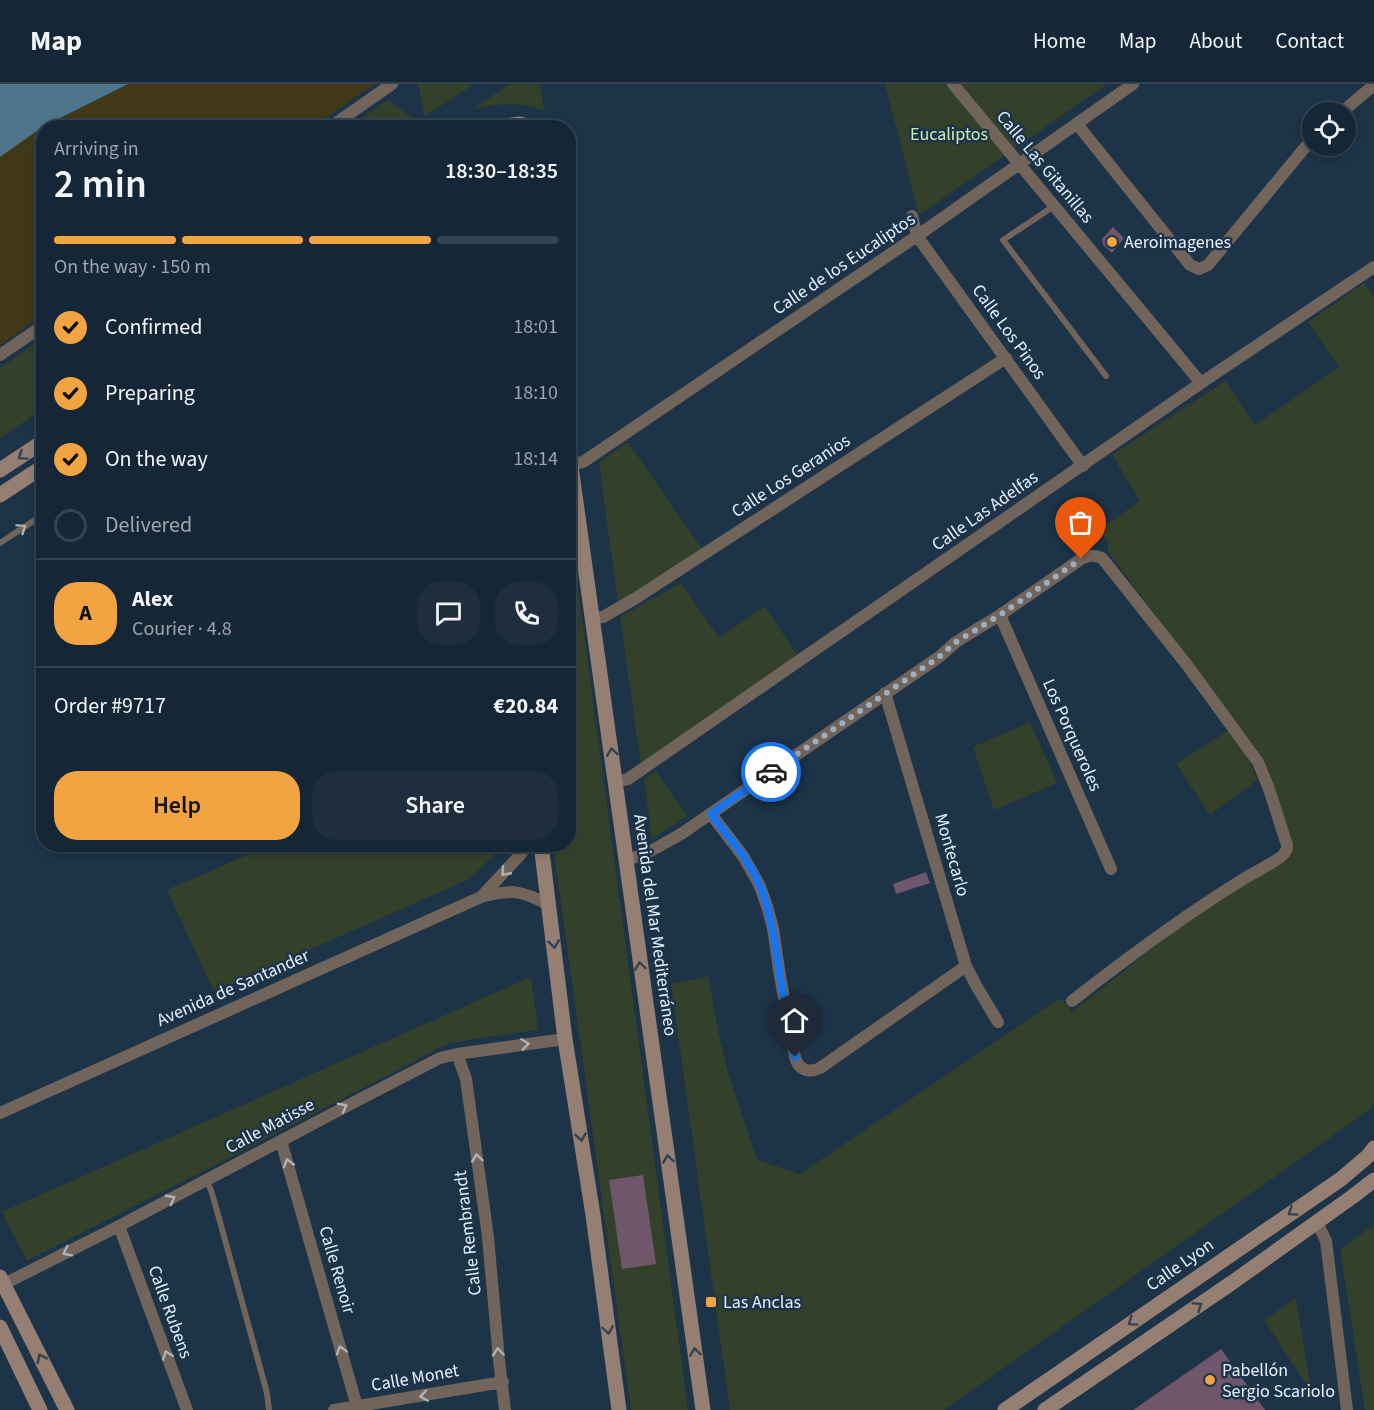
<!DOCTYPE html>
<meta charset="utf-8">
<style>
body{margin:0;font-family:"Source Sans 3",sans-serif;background:#1e2e3e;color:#f1f3f6;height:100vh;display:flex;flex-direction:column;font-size:22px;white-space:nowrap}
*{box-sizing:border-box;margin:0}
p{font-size:20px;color:#9da5ad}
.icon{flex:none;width:33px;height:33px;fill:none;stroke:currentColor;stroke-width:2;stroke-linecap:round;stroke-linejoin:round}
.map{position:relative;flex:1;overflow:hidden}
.details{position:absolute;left:36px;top:36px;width:540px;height:732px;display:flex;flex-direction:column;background:#152636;border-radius:24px;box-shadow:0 3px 9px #0003,0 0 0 2px #344351}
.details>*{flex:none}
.buttons{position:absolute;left:1302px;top:18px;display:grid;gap:12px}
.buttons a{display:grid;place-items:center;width:54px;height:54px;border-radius:50%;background:#152636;box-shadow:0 3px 9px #0003,0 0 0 2px #344351;font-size:30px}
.pin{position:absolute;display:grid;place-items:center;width:51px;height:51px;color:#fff;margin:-62px -26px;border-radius:50% 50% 50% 0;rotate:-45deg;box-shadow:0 0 6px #0007}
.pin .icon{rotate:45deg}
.courier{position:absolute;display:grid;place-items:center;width:60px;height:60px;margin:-30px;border:4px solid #1a73e8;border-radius:50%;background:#fff;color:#222;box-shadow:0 2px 8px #0007}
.summary em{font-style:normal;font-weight:600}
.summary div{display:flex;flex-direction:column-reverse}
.summary{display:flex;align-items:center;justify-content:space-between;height:102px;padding:0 18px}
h1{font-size:39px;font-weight:600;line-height:45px}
.bar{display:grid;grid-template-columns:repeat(4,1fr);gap:9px 6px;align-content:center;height:72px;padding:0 18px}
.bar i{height:8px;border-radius:4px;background:#344351}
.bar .current{background:#f3a442}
.bar p{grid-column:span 4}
.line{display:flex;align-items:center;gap:15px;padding:0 18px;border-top:2px solid #344351}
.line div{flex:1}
.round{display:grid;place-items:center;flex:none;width:63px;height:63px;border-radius:24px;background:#1e2e3e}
ol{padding:0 18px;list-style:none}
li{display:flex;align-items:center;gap:18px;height:66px}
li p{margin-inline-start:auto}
li .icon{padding:6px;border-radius:50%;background:#f3a442;color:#111;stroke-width:4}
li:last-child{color:#9da5ad}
li i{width:33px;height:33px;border:3px solid #344351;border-radius:50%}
.primary-button{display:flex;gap:12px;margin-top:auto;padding:12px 18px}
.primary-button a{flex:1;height:69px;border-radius:24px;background:#f3a442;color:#111;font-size:24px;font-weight:600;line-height:69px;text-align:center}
.primary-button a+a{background:#1e2e3e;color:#f1f3f6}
header{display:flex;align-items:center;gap:36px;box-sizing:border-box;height:84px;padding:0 30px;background:#152636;border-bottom:2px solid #344351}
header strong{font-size:28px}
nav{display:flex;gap:33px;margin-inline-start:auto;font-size:21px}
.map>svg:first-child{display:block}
.green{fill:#34412a}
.sand{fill:#413818}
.water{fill:#4f748b}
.building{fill:#70566b}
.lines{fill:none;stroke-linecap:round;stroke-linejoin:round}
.lane{stroke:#71645b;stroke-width:6}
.street{stroke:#71645b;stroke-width:12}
.secondary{stroke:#947f72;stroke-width:15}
.oneway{stroke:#344250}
.oneway2{stroke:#b0b2b5}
.done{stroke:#9daebe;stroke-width:6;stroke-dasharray:0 10.8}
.route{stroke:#1a73e8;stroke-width:8}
.poi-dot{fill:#f3a442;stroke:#1c3348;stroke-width:2}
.labels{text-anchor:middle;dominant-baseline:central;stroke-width:5;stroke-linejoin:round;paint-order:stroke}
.park-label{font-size:18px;fill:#ccedb2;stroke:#1c3348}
.street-label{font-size:18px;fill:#e3f1fe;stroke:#1c3348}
.poi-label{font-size:18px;fill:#e3f1fe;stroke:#1c3348;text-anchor:start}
</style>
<header>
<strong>Map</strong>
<nav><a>Home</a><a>Map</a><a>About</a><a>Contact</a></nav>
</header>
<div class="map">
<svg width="1374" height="1326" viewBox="0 0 1374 1326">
<rect width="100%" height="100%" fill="#1c3348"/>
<!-- green -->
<path class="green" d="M418,0H474L425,32Z
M510,0H540L544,26C520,18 497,19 473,25Z
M885,0H1107L919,131Z
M388,16L415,36L420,43H349Z
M1364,199L1374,213V1018L1372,1024L944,1326H730L671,900L708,892L719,951L728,989L757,1076L800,1090L1060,914L1072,928L1178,844L1243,798L1289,775L1291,763L1264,675L1108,468V458L1099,446L1140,417L1112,371L1225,297L1255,341L1339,283L1308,238Z
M37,258L43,259V325L0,354V284Z
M628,358L702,465L618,520L599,378Z
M569,438L688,1326H631L553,761L568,760Z
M681,499L719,554L765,522L798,573L641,681L620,533Z
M1030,638L1057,699L994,726L973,663Z
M1228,647L1247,672L1257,696L1210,731L1176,680Z
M656,687L687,732L652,755L644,695Z
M272,760H505V761L469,795L214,908L167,806Z
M531,893L538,946L449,959L258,1059L27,1177L2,1128Z
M1374,1141V1326H1365L1340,1165Z
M1296,1214L1312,1309L1264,1236Z"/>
<!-- sand -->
<path class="sand" d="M128,0H374L316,41H306L301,43L44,44L43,231L0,261V73L44,42Z"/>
<!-- water -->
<path class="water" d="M0,0H128L44,42L0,73Z"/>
<!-- building -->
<path class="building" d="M1113,143L1124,154L1112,169L1103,161L1102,155Z
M926,788L930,799L896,810L893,800Z
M643,1091L656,1180L622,1185L609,1096Z
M1221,1265L1265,1326H1133Z"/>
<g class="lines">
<!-- lane -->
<path class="lane" d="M1054,122L1003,156L1106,292
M0,459L44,430
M206,1096L211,1106L219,1134L267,1309L269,1326"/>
<!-- street -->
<path class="street" d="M953,0L1201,299
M1342,28L1374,1
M1077,40L1190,181L1199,185L1208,181L1312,55
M329,44L392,0
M912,132L917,152L1083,382
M0,271L44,241
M571,380L583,378L917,152L1133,0
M1000,531L1111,785
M592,534L603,533L636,514L1006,274
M885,609L966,882L977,903L998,938
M616,698L628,695L1201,299L1374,183
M711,730L743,772L759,800L767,822L773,844L780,892L795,973C798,985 808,990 820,984L966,882
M626,776C647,771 663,760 681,750L939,573L956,558L1000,531L1081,475C1089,471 1094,471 1102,474L1187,581L1258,678L1269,705L1287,761C1287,765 1287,766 1284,770C1281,775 1253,789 1245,794C1185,831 1128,873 1072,917
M482,812L520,771L528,760
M457,970L466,995L488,1153L499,1276L505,1326
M0,1029L481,813C512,805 521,806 549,821
M281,1057L358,1326
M1317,1138L1326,1157L1347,1326
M119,1142L187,1326
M4,1200L119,1142L366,1012L440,974L457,970L565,955
M334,1326L503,1298"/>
<!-- secondary -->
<path class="secondary" d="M490,44L520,40L533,44
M568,361L703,1326
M0,386L44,357
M0,411L44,382
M541,760L565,955L593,1131L619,1326
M0,1193L67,1326
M0,1243L40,1326
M1005,1326L1341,1095L1368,1072L1374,1064
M1045,1326L1233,1198L1352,1113L1374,1096"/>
</g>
<!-- one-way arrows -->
<defs><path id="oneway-chevron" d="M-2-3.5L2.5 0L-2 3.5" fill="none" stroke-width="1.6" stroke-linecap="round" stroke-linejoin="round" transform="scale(1.5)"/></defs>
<g class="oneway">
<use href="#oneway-chevron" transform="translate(22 372) rotate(146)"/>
<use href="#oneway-chevron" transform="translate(612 668) rotate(-98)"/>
<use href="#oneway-chevron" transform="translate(554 860) rotate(83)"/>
<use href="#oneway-chevron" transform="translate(640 882) rotate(-98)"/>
<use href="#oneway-chevron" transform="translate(581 1053) rotate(81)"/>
<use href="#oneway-chevron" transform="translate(668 1075) rotate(-98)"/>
<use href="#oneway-chevron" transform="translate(1292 1128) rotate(145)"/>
<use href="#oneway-chevron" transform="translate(1198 1222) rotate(-34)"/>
<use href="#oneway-chevron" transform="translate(1132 1238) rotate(145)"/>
<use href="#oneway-chevron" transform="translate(608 1246) rotate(82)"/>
<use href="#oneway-chevron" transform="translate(695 1268) rotate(-98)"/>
<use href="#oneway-chevron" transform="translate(41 1274) rotate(-117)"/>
</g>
<g class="oneway2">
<use href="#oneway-chevron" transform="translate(22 444) rotate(-34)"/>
<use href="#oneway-chevron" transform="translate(505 788) rotate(132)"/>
<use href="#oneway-chevron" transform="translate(525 960) rotate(-8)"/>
<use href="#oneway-chevron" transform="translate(343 1023) rotate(-28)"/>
<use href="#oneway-chevron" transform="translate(477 1074) rotate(-98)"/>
<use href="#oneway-chevron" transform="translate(288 1079) rotate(-106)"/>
<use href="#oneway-chevron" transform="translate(171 1115) rotate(-28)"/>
<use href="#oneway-chevron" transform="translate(67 1168) rotate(153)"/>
<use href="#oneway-chevron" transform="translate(341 1266) rotate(-106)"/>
<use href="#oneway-chevron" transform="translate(498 1268) rotate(-95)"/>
<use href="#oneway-chevron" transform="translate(167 1271) rotate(-110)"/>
<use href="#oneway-chevron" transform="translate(424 1312) rotate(171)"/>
</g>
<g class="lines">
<!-- done -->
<path class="done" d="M771,688L939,573L956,558L1000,531L1081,475"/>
<!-- route -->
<path class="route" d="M771,688L711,730C728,753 749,775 760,802C772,832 775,860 780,892C784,919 790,946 795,973"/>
</g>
<!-- markers -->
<g class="poi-dot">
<circle cx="1112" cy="158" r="6"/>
<rect x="705" y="1212" width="12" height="12" rx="3"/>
<circle cx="1210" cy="1296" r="6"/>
</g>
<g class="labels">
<!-- park labels -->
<g class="park-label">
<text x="949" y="50">Eucaliptos</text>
</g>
<!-- street labels -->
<g class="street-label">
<text transform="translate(1045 83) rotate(50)">Calle Las Gitanillas</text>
<text transform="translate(844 180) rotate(-34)">Calle de los Eucaliptos</text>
<text transform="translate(1009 248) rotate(54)">Calle Los Pinos</text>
<text transform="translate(791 392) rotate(-33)">Calle Los Geranios</text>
<text transform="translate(985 427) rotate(-35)">Calle Las Adelfas</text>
<text transform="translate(1072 651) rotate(66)">Los Porqueroles</text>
<text transform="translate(952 771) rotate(74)">Montecarlo</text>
<text transform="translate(655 841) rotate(82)">Avenida del Mar Mediterráneo</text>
<text transform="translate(233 904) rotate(-24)">Avenida de Santander</text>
<text transform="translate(270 1042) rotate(-28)">Calle Matisse</text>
<text transform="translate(468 1149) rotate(-97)">Calle Rembrandt</text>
<text transform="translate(1180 1181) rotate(-35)">Calle Lyon</text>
<text transform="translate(337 1186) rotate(74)">Calle Renoir</text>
<text transform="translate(170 1228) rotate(70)">Calle Rubens</text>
<text transform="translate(415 1294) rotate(-10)">Calle Monet</text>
</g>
<!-- poi labels -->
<g class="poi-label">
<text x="1124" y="158">Aeroimagenes</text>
<text x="723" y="1218">Las Anclas</text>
<text x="1222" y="1286">Pabellón<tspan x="1222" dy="21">Sergio Scariolo</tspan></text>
</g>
</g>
</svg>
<div class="buttons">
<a><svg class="icon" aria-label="locate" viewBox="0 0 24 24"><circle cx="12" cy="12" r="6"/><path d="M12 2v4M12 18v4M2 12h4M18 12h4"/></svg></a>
</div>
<div class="pin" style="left:1081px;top:475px;background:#ea580c"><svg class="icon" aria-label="bag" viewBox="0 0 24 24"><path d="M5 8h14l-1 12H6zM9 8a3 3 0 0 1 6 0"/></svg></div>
<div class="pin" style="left:795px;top:973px;background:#1f2937"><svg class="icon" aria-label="home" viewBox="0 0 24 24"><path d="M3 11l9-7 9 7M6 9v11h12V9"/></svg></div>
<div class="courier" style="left:771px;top:688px"><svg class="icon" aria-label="car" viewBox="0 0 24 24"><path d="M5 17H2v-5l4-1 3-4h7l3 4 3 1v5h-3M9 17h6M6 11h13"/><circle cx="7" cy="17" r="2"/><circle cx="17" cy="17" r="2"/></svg></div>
<section class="details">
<div class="summary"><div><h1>2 min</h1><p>Arriving in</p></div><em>18:30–18:35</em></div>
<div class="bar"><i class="current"></i><i class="current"></i><i class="current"></i><i></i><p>On the way · 150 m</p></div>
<ol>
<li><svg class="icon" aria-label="check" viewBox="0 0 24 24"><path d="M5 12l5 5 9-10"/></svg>Confirmed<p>18:01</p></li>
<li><svg class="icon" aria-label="check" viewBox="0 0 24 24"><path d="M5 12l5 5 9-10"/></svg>Preparing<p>18:10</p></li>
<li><svg class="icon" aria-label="check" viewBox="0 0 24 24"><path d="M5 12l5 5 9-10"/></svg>On the way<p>18:14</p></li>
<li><i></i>Delivered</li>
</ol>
<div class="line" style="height:108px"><b class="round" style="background:#f3a442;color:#111">A</b><div><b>Alex</b><p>Courier · 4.8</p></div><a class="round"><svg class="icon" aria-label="chat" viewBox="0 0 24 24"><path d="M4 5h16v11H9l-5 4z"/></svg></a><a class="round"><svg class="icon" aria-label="phone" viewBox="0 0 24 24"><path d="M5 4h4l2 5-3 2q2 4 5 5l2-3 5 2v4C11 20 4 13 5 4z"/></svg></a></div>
<div class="line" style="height:78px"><div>Order #9717</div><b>€20.84</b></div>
<div class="primary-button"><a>Help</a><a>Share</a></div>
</section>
</div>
